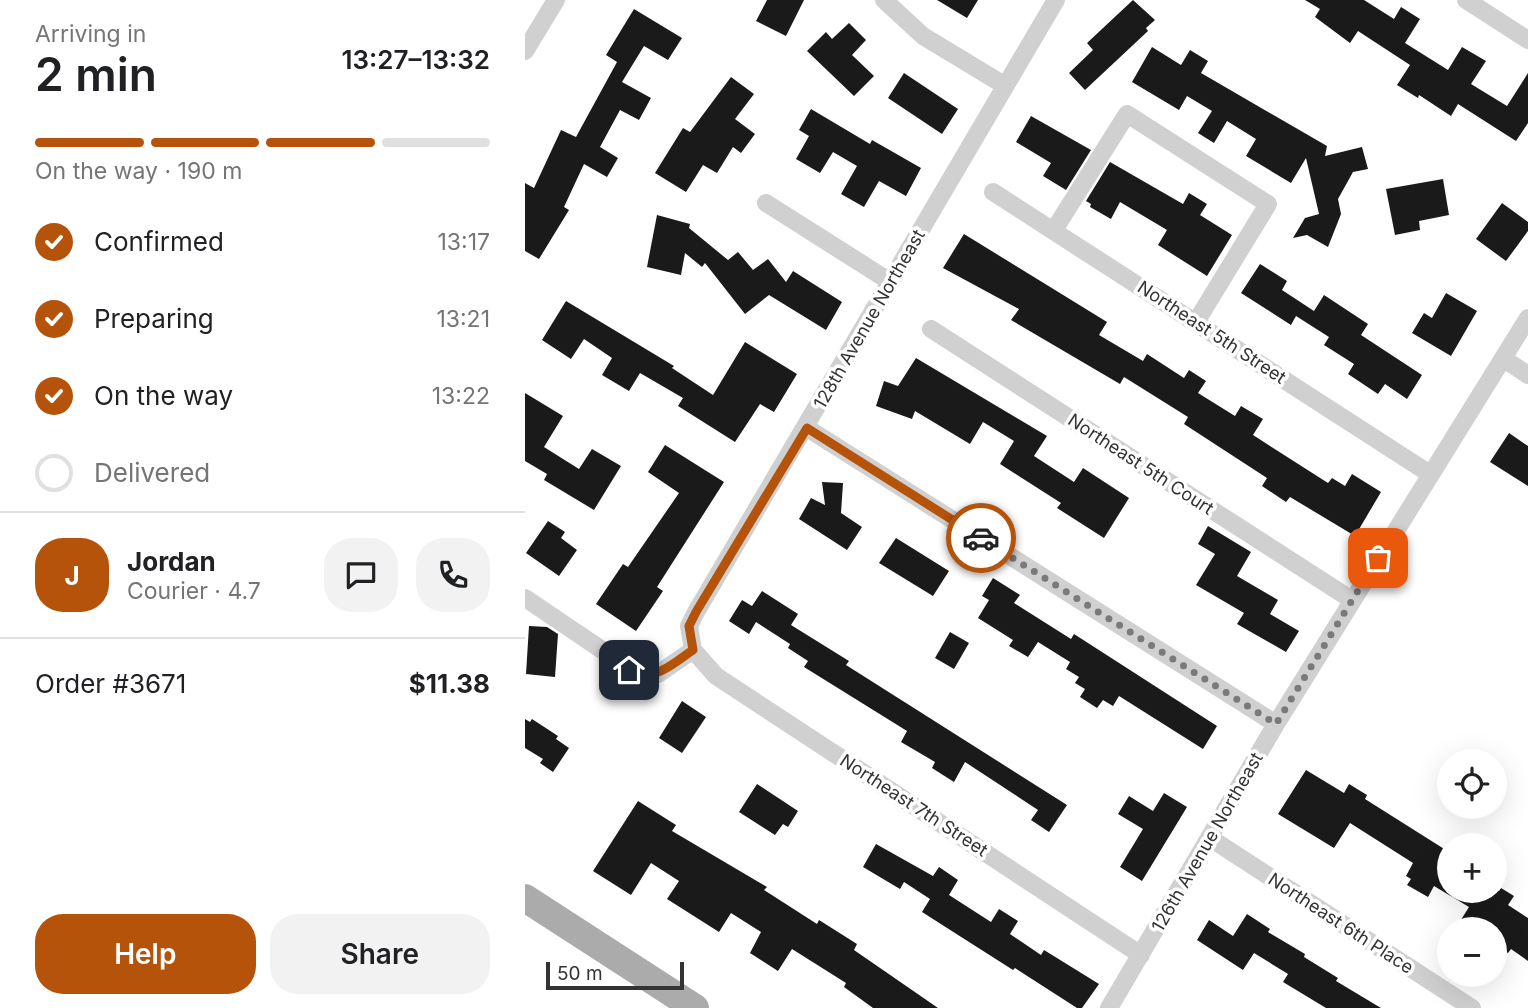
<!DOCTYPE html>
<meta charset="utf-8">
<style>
body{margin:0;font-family:Inter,sans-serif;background:#f2f2f2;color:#202124;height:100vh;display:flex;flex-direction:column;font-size:26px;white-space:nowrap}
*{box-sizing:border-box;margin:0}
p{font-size:23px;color:#757577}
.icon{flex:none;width:38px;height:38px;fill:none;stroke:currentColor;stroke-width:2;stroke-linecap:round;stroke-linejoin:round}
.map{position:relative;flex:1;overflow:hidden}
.details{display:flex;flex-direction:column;background:#fff;width:525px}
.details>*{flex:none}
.fabs{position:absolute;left:912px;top:749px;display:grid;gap:14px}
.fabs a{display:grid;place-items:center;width:70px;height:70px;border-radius:50%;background:#fff;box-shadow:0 7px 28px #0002;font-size:35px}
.scale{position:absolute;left:21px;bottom:18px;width:138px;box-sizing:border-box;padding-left:7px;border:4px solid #333;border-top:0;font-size:19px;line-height:24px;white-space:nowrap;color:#333;-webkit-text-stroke:5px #fff;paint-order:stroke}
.pin{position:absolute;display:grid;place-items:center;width:60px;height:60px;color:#fff;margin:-30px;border-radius:14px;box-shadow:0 4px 10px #0006}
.courier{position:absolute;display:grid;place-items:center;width:70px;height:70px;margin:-35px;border:5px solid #b45309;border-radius:50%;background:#fff;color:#222;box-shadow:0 2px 9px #0007}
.overview em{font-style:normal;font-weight:600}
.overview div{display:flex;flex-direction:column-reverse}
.overview{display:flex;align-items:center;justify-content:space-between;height:119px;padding:0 35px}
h1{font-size:46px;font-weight:600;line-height:52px}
.bar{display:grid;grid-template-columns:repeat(4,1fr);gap:10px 7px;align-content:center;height:84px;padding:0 35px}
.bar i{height:9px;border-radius:5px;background:#e0e0e0}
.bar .selected{background:#b45309}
.bar p{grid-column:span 4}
.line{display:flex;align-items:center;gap:18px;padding:0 35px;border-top:2px solid #e0e0e0}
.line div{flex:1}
.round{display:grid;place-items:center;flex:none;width:74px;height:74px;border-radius:28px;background:#f2f2f2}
ol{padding:0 35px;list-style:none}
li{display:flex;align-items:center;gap:21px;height:77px}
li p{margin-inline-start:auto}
li .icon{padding:7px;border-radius:50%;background:#b45309;color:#fff;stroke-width:4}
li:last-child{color:#757577}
li i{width:38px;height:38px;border:4px solid #e0e0e0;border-radius:50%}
.cta{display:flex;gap:14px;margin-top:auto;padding:14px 35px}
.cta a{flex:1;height:80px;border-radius:28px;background:#b45309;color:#fff;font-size:28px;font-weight:600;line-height:80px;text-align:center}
.cta a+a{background:#f2f2f2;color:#202124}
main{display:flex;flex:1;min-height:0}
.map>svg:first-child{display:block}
.building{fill:#1a1a1a}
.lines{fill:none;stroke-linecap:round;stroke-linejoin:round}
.minor{stroke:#d0d0d0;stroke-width:18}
.primary{stroke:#ababab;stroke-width:28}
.done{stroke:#7a7a7a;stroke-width:7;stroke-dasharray:0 12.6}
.route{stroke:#b45309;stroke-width:9}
.labels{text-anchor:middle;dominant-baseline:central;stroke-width:7;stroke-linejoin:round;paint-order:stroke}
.street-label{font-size:18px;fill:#333;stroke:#fff}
</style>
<main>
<section class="details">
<div class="overview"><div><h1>2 min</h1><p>Arriving in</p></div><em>13:27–13:32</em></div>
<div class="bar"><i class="selected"></i><i class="selected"></i><i class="selected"></i><i></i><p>On the way · 190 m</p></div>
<ol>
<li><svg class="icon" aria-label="check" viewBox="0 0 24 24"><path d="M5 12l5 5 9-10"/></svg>Confirmed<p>13:17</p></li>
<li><svg class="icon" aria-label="check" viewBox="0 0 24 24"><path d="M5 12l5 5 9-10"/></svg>Preparing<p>13:21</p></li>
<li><svg class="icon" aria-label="check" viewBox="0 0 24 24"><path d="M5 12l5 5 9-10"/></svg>On the way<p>13:22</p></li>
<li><i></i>Delivered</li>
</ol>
<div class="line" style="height:126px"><b class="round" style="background:#b45309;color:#fff">J</b><div><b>Jordan</b><p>Courier · 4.7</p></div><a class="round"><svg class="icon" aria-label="chat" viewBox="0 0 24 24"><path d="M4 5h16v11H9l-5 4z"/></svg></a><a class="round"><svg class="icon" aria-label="phone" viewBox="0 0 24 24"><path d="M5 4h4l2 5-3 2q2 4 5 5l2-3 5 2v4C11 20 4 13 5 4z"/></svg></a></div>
<div class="line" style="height:91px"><div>Order #3671</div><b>$11.38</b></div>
<div class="cta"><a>Help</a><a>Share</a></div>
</section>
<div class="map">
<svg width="1003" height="1008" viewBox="0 0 1003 1008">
<rect width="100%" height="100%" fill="#fff"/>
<!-- building -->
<path class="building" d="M242,0H279L261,36L231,21Z
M412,0H453L442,18Z
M608,0L630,20L621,28L623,31L560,90L544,73L568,50L562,43Z
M780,0H839L869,19L876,7L895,19L880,43L923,70L937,47L961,61L946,84L982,106L1003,73V123L991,141L933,104L926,116L894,95L893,98L872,85L885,65L833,31L825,43L790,17L795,9Z
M109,9L157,38L143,60L119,46L97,82L126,98L114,120L95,110L75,147L93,158L82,177L59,164L39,207L44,210L14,259L0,251V183L9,188L36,130L51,137L92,62L81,55Z
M324,23L341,40L327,55L349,76L329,96L282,51L301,32L307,39Z
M627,47L656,65L665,50L683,61L676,73L802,146L800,156L837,147L843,169L828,172L813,199L816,214L803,247L782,235L768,238L780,218L794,214L781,158L766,183L721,156L731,139L702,121L689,143L673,133L687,111L662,96L654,110L607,82Z
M379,73L433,109L417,134L363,98Z
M206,77L229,94L210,119L230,134L216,153L208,147L192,173L178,165L161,192L130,173L158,128L165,132Z
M286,109L345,144L347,140L396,168L381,196L354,181L339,207L316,194L332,166L308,152L295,173L271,159L284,136L274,130Z
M506,116L566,150L541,190L518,176L526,163L491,142Z
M585,162L658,204L664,193L682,204L675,215L707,235L682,276L633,245L642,230L595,202L586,219L565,207L566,204L561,201Z
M918,179L924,215L894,221L895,230L870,235L861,189Z
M977,203L1003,222V231L981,261L951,239Z
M132,215L165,224L164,228L203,260L213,252L228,270L243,259L261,282L268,271L317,302L301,330L244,295L220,314L180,263L177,267L160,253L156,275L122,267Z
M439,234L582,322L574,335L618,361L622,354L659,378L664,370L681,381L673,393L710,416L716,406L738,419L728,435L803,483L807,478L820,486L827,474L856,492L830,536L765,497L761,502L737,486L742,478L659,424L663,417L599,377L595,384L486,320L494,309L418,268Z
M735,264L762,281L757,290L789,311L799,295L843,324L836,335L897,375L882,399L860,384L853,394L823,374L829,364L799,345L804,337L771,316L766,325L716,293Z
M921,293L952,311L926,356L887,333L899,313L907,318Z
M41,301L149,366L147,368L188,395L220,342L272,374L249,412L235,404L210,442L153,406L158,398L115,373L104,391L77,375L87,358L59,339L46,359L17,340Z
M391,358L522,436L509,456L549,482L558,468L604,498L579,538L532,508L536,503L475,464L489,441L458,422L445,444L390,411L387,419L351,406L359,381L373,386Z
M0,393L38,416L19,447L54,469L67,449L96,466L69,510L19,480L22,474L0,461Z
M984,433L1003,446V486L965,462Z
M140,445L199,482L132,587L138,591L111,631L71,604L98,564L103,567L154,493L123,472Z
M297,482L318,483L316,513L337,527L322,550L274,519L286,498L300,505Z
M23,521L40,532L36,538L52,550L34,576L1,553Z
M683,526L726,552L712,576L753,600L745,614L774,631L761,652L712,624L719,613L671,585L690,554L673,544Z
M371,538L424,571L408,596L354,563Z
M468,578L495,595L489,603L546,639L549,634L692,726L678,749L594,696L588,706L578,700L572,708L555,697L560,689L550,683L554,677L541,669L545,662L513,642L503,657L484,646L488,640L453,618L464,600L457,596Z
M237,591L273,614L266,625L324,661L321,665L542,805L524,832L506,820L513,810L440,762L429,782L407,768L410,762L376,742L382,731L279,667L283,661L263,648L265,644L231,622L224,634L204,621L217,600L227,606Z
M4,626L22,627L33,634L30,677L1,674Z
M425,632L444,643L429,669L410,658Z
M157,701L181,717L157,753L134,738Z
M0,719L5,722L7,719L33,736L31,739L44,748L28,772L15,763L18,759L0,748Z
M781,770L819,793L824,784L842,795L840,799L924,852V891H974L976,888L989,896L983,905L1003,918V961L986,949L983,953L970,945V929H944L934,923L944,907L909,886L903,897L882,885L886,879L881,876L888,863L825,823L809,848L753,814Z
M232,784L273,811L263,827L258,824L250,835L214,812Z
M639,793L662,807L617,881L595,867L618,829L593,814L604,796L628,811Z
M113,801L151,825L147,831L242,887L239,890L292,924L294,920L332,944L329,950L413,1008H348L319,987L321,983L267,949L253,971L225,953L236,932L206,913L194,932L142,899L154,881L126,863L106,895L68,871Z
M351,844L408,876L414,867L433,880L424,895L466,922L474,909L493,921L485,934L516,955L519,950L574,984L557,1008H552L490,968L488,970L397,912L405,899L379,882L375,889L338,867Z
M722,914L745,929L743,932L780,954L779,957L813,978L811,981L856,1008H801L758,982L763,974L729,953L718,970L672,940L684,920L708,936Z"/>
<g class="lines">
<!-- minor -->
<path class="minor" d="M359,0L398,36L479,85
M941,0L1003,40
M0,51L31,0
M468,192L905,474
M241,203L364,281
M529,230L602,114L743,204L671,322
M406,329L827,600
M979,359L1003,375
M282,428L751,724
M0,598L114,675L133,674L168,650L164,626L171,612L531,0
M168,650L191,676L616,955
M685,838L947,1008
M584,1008L751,724L1003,318"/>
<!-- primary -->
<path class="primary" d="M0,898L170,1008"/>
</g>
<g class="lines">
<!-- done -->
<path class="done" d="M456,538L751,724L853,558"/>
<!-- route -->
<path class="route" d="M104,670C130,683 147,664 168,650L164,626L171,612L282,428L456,538"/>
</g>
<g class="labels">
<!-- street labels -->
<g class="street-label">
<text transform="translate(344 319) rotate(-60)">128th Avenue Northeast</text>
<text transform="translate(687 332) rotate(33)">Northeast 5th Street</text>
<text transform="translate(616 464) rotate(33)">Northeast 5th Court</text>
<text transform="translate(389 805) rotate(33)">Northeast 7th Street</text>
<text transform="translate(682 842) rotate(-60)">126th Avenue Northeast</text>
<text transform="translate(816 923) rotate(33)">Northeast 6th Place</text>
</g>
</g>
</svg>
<div class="fabs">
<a><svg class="icon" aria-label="locate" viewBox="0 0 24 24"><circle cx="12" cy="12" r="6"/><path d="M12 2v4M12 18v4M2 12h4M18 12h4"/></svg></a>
<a>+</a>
<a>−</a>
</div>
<div class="scale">50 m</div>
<div class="pin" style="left:853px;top:558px;background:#ea580c"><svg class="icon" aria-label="bag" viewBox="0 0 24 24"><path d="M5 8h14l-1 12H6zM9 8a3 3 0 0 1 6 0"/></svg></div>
<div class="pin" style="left:104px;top:670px;background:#1f2937"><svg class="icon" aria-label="home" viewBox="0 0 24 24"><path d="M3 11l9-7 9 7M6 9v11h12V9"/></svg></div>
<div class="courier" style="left:456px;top:538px"><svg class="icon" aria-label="car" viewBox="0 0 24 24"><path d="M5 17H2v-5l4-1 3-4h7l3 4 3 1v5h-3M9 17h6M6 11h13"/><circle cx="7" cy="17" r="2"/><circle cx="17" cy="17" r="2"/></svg></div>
</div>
</main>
